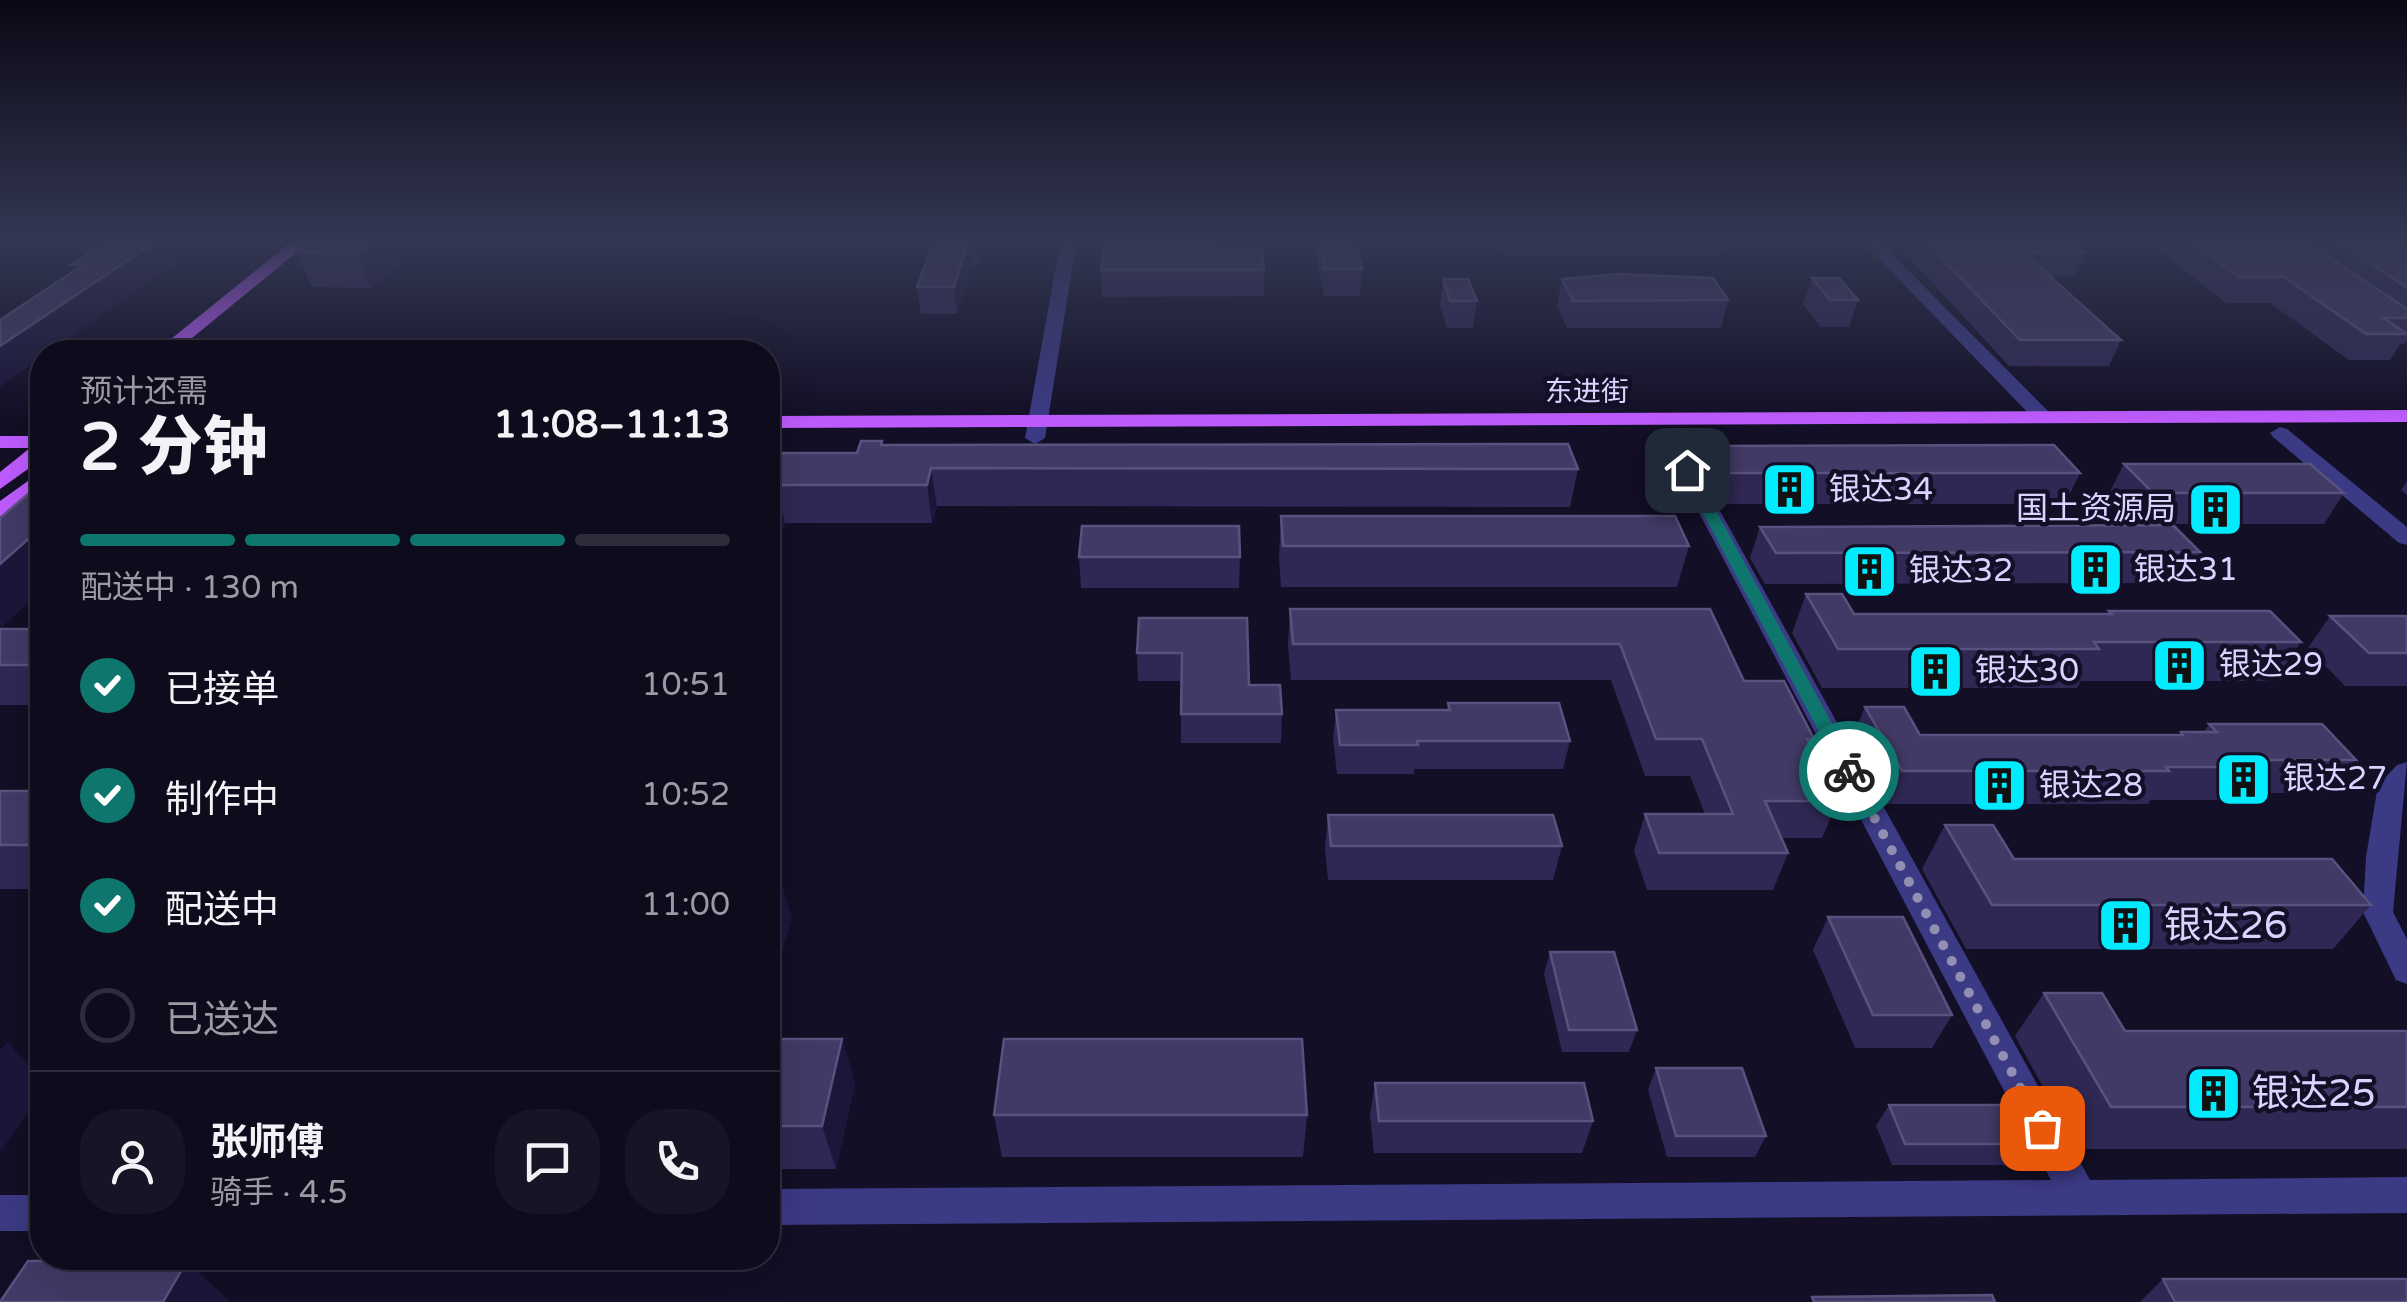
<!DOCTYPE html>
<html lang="zh">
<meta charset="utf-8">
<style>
body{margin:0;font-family:"Varela Round","Noto Sans SC",sans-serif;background:#171425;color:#f1f3f6;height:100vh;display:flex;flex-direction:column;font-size:38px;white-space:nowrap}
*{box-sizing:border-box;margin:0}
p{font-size:32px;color:#9b9ba3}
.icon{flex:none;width:55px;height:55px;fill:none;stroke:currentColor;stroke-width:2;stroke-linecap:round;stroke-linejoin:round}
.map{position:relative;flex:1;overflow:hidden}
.panel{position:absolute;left:30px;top:340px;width:750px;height:930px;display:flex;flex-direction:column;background:#0e0b1c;border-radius:40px;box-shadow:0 10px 40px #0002,0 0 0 2px #2e2b3b}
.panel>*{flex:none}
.pin{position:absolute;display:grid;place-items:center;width:85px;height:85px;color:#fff;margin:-42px;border-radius:20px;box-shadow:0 5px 15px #0006}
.courier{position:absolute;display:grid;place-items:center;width:100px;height:100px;margin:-50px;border:8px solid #0f766e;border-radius:50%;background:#fff;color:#222;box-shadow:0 2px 12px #0007}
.headline em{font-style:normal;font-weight:800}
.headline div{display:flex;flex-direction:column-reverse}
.headline{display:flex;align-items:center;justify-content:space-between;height:170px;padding:0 50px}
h1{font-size:65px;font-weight:800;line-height:75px}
.bar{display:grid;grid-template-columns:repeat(4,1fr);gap:15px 10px;align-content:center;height:120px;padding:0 50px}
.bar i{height:12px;border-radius:8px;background:#2e2b3b}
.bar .on{background:#0f766e}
.bar p{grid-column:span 4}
.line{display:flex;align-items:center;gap:25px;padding:0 50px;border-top:2px solid #2e2b3b}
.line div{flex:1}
.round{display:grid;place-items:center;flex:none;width:105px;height:105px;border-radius:40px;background:#171425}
ol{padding:0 50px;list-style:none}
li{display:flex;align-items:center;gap:30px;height:110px}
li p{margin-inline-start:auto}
li .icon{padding:10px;border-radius:50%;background:#0f766e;color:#fff;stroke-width:4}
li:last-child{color:#9b9ba3}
li i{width:55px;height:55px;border:5px solid #2e2b3b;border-radius:50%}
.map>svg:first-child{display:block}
.green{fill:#12302e}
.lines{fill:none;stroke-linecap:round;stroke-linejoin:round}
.minor{fill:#3b3a84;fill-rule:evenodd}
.major{fill:#be5bfe;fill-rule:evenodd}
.wall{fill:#302854}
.shaded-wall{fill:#1c163a}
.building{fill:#423a66;stroke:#59527e;stroke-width:2.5}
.route{fill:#0f766e}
.done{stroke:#938fb3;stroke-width:10;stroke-dasharray:0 18}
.labels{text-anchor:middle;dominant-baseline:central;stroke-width:9;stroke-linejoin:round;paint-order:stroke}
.far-street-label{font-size:28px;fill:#d8d4ff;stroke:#120f26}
.poi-label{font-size:32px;fill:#d8d4ff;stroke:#120f26;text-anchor:start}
.near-poi-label{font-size:38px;fill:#d8d4ff;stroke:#120f26;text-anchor:start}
</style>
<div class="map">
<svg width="2407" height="1302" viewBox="0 0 2407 1302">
<rect width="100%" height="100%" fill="#120f26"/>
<!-- green -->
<path class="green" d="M1464,238H1739L1740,242L1725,253L1710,256L1509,255Z"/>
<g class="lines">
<!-- minor -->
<path class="minor" d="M1061,238H1077L1045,438L1035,444L1025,438Z
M1859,238H1876L2050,413V421H2036Z
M2280,427L2287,429L2407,527V545L2399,543L2273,437L2270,433Z
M1668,429L1678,435L2090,1180L2407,1177V1213L768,1225V1189L2051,1180L1658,435Z
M2407,762L2393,912L2407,939V984L2396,980L2363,912L2366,857L2378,785L2397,765Z
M0,1195H42V1231H0Z"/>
<!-- major -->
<path class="major" d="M296,238H314L175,352H155Z
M2407,410V422L768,428V416Z
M0,436H42V459L0,489V472L30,448H0Z
M42,471V487L8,517L0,519V501Z"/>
</g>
<!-- wall -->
<path class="wall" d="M314,238H425L371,288L312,287L296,252Z
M935,238H987L979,265H972L957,314H921L917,287Z
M1317,238H1355L1362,269L1360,296H1324L1316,252Z
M1891,238H2069L2086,252L2076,276H2050L2121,340L2109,366H2009Z
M2144,238H2407V340L2404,344H2400L2390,360H2349L2270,303H2226Z
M1218,248L1264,270V296L1102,297L1101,270Z
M1812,278L1858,300L1849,327H1821L1803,304Z
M1443,279L1477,301L1473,328H1447L1440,306Z
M1562,279L1728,300L1721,328H1567L1557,306Z
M882,441L883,445L1578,469L1570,507L937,506L932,523H785L772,555H768V453H857Z
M1713,446L2080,473L2065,504H1720L1705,476Z
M2124,464L2344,493L2324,524H2136L2108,495Z
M2407,481V495L2401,490Z
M1281,516L1689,546L1677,587H1281L1279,557Z
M1760,527L2200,552L2181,583L1765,584L1750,558Z
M1079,557H1240L1239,588H1081Z
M1806,594L1854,614H2107L2109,611L2301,642L2274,681H2081L2077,688H1822L1792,633Z
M1290,609H1710L1744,681L1814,739L1811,747L1838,801L1822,838H1782L1788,853L1773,890H1647L1634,851L1645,814H1705L1690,776H1645L1611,680H1291L1288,645Z
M2330,616H2407V686H2345L2308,648Z
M1139,618L1249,685L1282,714L1281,743H1181V681H1138L1137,653Z
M0,629H42V705H0Z
M1448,703L1570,741L1563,769H1414V774H1337L1333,738L1336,710H1447Z
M1865,707L1920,735H2179L2181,732H2204L2209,724L2356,760L2330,793H2233L2228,800H2150L2148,804H1886L1851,740Z
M0,791H42V889H0Z
M1328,815L1562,846L1553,880H1328L1325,848Z
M1945,825L2014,859L2371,905L2333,949H1966L1922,869Z
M1828,917L1952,1015L1932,1048H1855L1813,950Z
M1550,952L1637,1030L1629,1052H1562L1544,974Z
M2044,993L2125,1031H2407V1149H2077L2015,1036Z
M768,1039H842L855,1083L836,1169H768Z
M1656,1068L1766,1136L1755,1157H1667L1648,1090Z
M1375,1083L1593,1121L1582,1153H1374L1370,1115Z
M1889,1105L2021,1144L2006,1165H1892L1876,1126Z
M994,1115H1307L1303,1157H1002Z
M2163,1279L2407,1302H2140Z"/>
<!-- shaded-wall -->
<path class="shaded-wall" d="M0,238H11L0,245Z
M161,238H211L49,352H42V357L0,387V346Z
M373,238H425L371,288L356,253Z
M976,238H987L979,265L976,239Z
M969,239L972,265L957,314L954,287Z
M931,468L937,506L932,523L927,485Z
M776,485L785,523L772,555L768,539V504Z
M42,527V590L0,629V564Z
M779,874L792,918L771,990L768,979V909Z
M842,1039L855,1083L836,1169L822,1126Z
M7,1042L42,1078V1094L0,1152V1050Z
M187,1261L229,1301L228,1302H163Z"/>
<!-- building -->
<path class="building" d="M111,238H161L0,346V320L83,265H70Z
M314,238H373L356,253L296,252Z
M935,238H976L969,239L954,287H917Z
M1105,238H1217L1218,248H1262L1264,270H1101Z
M1320,238H1355L1362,269H1325Z
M1922,238H2069L2086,252H2023L2121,340H2020Z
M2187,238H2300L2407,309V318H2384L2407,334H2366L2284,277H2239Z
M2332,238H2407V288Z
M1618,274L1713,278L1728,300L1573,301L1562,279Z
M1812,278H1839L1858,300H1830Z
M1443,279H1468L1477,301H1450Z
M861,441H882L881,445L1568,444L1578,469L931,468L927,485H776L768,504V453H857Z
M2054,445L2080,473H1729L1713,446Z
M2124,464H2310L2344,493H2153Z
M42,482V527L0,564V518Z
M1281,516H1675L1689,546H1283Z
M2173,525L2200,552L1776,553L1760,527Z
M1082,526H1239L1240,557H1079Z
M1806,594H1842L1854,614H2112L2109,611H2270L2301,642H2094L2099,649H1838Z
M1290,609H1710L1744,681H1784L1814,739H1807L1838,801H1765L1788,853H1659L1645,814H1733L1702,739H1656L1620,644H1293Z
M2330,616H2407V653H2369Z
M1139,618H1247L1249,685H1280L1282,714H1181L1182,653H1137Z
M0,629H42V665H0Z
M1448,703H1559L1570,741H1417L1418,745H1340L1336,710H1450Z
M1865,707H1904L1920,735H2183L2181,732H2217L2209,724H2322L2356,760H2246L2252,767H2166L2169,771H1902Z
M0,791H42V845H0Z
M1328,815H1553L1562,846H1331Z
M1945,825H1993L2014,859H2332L2371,905H1992Z
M768,874H779L768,909Z
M1828,917H1903L1952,1015H1873Z
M1550,952H1614L1637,1030H1569Z
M2044,993H2102L2125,1031H2407V1107H2111Z
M768,1039H842L822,1126H768Z
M1004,1039H1302L1307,1115H994Z
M1656,1068H1742L1766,1136H1676Z
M1375,1083H1584L1593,1121H1379Z
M1889,1105H2002L2021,1144H1905Z
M28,1261H187L163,1302H0Z
M2163,1279H2407V1302H2175Z
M1992,1295L1995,1302H1814L1812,1297Z"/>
<!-- sky -->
<linearGradient id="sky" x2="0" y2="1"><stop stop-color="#0a0815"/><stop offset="0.57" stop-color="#333752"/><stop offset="1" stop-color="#333752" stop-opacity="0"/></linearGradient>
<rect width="2407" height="421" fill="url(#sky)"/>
<!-- route -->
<path class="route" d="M1687,466L1694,470L1858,771L1856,775L1849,777L1840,771L1680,470Z"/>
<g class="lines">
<!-- done -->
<path class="done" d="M1849,771L2042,1128"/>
</g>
<!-- icons -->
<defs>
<symbol id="building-square" viewBox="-11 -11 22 22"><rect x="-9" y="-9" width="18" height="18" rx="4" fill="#01eafe" stroke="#120f26"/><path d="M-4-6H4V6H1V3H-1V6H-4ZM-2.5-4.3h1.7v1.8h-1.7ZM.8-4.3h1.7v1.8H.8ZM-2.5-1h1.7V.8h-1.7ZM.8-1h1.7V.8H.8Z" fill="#111"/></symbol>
</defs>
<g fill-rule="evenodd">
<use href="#building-square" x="1758" y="458" width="63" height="63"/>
<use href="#building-square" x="2184" y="478" width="63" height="63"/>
<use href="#building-square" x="2064" y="538" width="63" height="63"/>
<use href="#building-square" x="1838" y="540" width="63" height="63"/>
<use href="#building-square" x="2148" y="634" width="63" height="63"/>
<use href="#building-square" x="1904" y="640" width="63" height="63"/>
<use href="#building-square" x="2212" y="748" width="63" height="63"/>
<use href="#building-square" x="1968" y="754" width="63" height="63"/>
<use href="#building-square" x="2094" y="894" width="63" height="63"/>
<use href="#building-square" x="2182" y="1062" width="63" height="63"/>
</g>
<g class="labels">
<!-- far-street labels -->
<g class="far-street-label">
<text x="1587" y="392">东进街</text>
</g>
<!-- poi labels -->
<g class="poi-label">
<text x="1829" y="490">银达34</text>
<text x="2176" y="509" text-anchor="end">国土资源局</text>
<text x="2134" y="570">银达31</text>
<text x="1909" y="571">银达32</text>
<text x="2219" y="665">银达29</text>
<text x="1975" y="671">银达30</text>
<text x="2283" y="779">银达27</text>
<text x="2039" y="786">银达28</text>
</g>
<!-- near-poi labels -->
<g class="near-poi-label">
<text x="2164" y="926">银达26</text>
<text x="2252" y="1094">银达25</text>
</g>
</g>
</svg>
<div class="pin" style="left:2042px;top:1128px;background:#ea580c"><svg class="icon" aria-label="bag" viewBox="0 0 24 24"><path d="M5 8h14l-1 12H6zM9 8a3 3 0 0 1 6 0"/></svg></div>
<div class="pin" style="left:1687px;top:470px;background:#1f2937"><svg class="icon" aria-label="home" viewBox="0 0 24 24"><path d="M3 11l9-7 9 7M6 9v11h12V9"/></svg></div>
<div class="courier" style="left:1849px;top:771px"><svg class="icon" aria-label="bike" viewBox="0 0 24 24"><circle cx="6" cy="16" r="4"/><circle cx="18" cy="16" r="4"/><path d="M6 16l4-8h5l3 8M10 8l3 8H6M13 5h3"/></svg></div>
<section class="panel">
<div class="headline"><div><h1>2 分钟</h1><p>预计还需</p></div><em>11:08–11:13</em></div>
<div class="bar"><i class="on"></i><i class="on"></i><i class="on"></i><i></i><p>配送中 · 130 m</p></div>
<ol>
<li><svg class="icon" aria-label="check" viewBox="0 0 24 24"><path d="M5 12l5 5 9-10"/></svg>已接单<p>10:51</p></li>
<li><svg class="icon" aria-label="check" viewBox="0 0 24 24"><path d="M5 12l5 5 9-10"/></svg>制作中<p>10:52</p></li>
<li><svg class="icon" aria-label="check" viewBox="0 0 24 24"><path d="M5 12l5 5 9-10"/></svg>配送中<p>11:00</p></li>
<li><i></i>已送达</li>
</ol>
<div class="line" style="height:180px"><a class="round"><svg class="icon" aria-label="person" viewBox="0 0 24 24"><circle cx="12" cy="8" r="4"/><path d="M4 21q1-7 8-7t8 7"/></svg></a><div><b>张师傅</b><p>骑手 · 4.5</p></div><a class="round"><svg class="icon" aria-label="chat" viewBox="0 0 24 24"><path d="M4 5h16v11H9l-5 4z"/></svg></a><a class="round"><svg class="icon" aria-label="phone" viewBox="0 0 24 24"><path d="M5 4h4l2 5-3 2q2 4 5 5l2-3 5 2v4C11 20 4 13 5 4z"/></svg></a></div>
</section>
</div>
